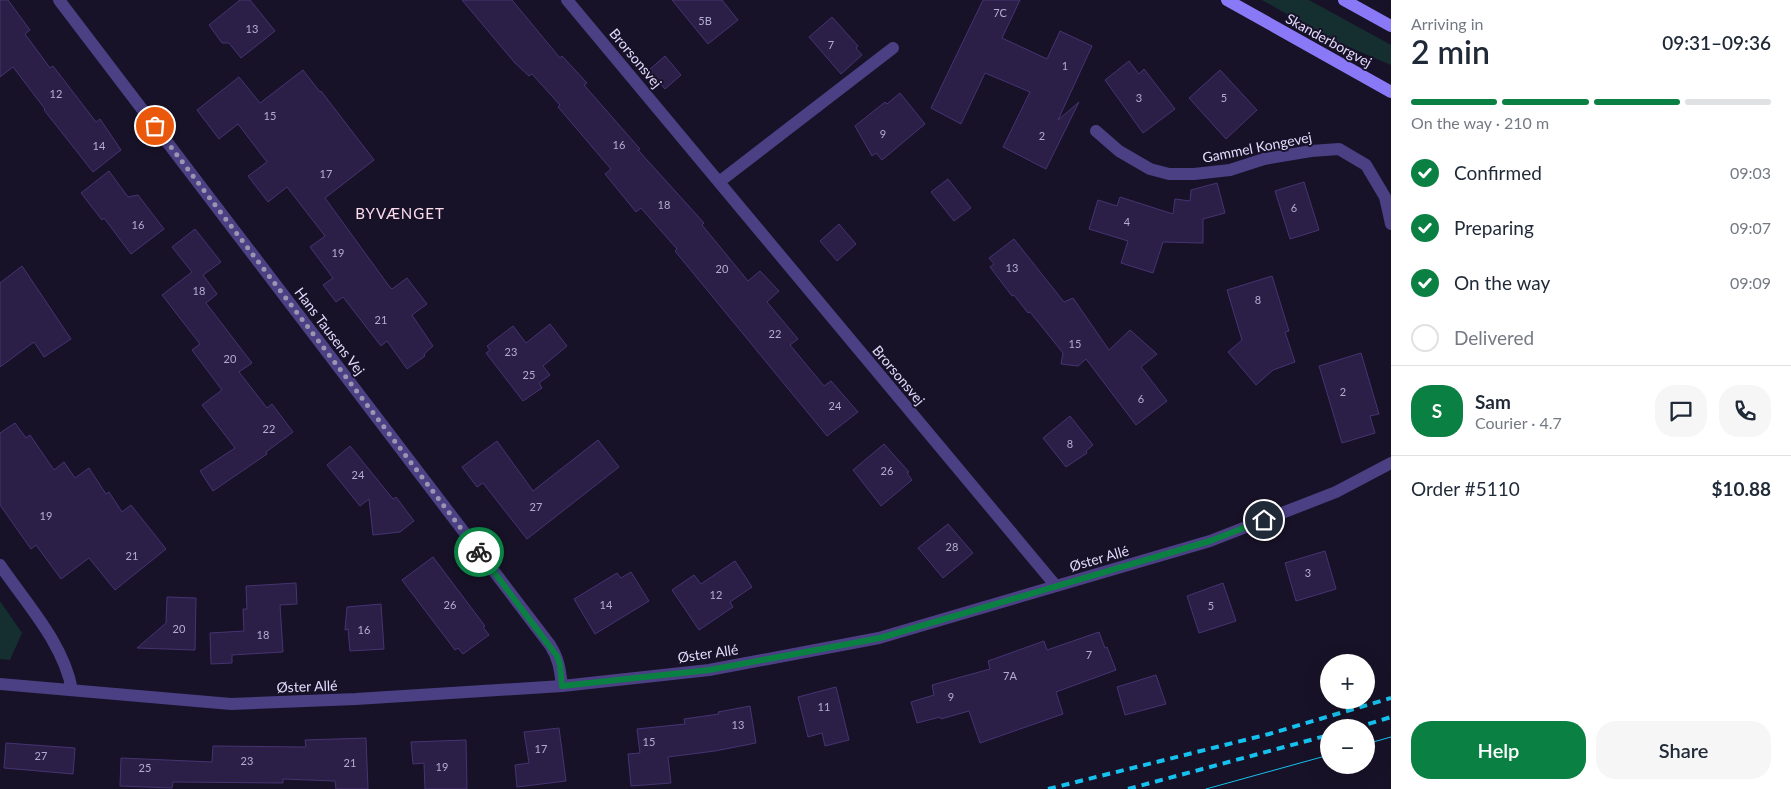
<!DOCTYPE html>
<meta charset="utf-8">
<style>
body{margin:0;font-family:Lato,sans-serif;background:#f6f6f7;color:#1f2937;height:100vh;display:flex;flex-direction:column;font-size:19px;white-space:nowrap}
*{box-sizing:border-box;margin:0}
p{font-size:16px;color:#747a83}
.icon{flex:none;width:28px;height:28px;fill:none;stroke:currentColor;stroke-width:2;stroke-linecap:round;stroke-linejoin:round}
.map{position:relative;flex:1;overflow:hidden}
.side{display:flex;flex-direction:column;background:#fff;width:400px}
.side>*{flex:none}
.tools{position:absolute;left:1320px;top:654px;display:grid;gap:10px}
.tools a{display:grid;place-items:center;width:55px;height:55px;border-radius:50%;background:#fff;box-shadow:0 5px 20px #0002;font-size:25px}
.pin{position:absolute;display:grid;place-items:center;width:42px;height:42px;color:#fff;margin:-21px;border:2px solid #fff;border-radius:50%;box-shadow:0 1px 5px #0007}
.courier{position:absolute;display:grid;place-items:center;width:50px;height:50px;margin:-25px;border:4px solid #0b8043;border-radius:50%;background:#fff;color:#222;box-shadow:0 1px 6px #0007}
.overview em{font-style:normal;font-weight:600}
.overview div{display:flex;flex-direction:column-reverse}
.overview{display:flex;align-items:center;justify-content:space-between;height:85px;padding:0 20px}
h1{font-size:32px;font-weight:600;line-height:38px}
.bar{display:grid;grid-template-columns:repeat(4,1fr);gap:8px 5px;align-content:center;height:60px;padding:0 20px}
.bar i{height:6px;border-radius:4px;background:#e0e1e3}
.bar .current{background:#0b8043}
.bar p{grid-column:span 4}
.line{display:flex;align-items:center;gap:12px;padding:0 20px;border-top:1px solid #e0e1e3}
.line div{flex:1}
.round{display:grid;place-items:center;flex:none;width:52px;height:52px;border-radius:20px;background:#f6f6f7}
ol{padding:0 20px;list-style:none}
li{display:flex;align-items:center;gap:15px;height:55px}
li p{margin-inline-start:auto}
li .icon{padding:5px;border-radius:50%;background:#0b8043;color:#fff;stroke-width:4}
li:last-child{color:#747a83}
li i{width:28px;height:28px;border:2px solid #e0e1e3;border-radius:50%}
.cta{display:flex;gap:10px;margin-top:auto;padding:10px 20px}
.cta a{flex:1;height:58px;border-radius:20px;background:#0b8043;color:#fff;font-size:20px;font-weight:600;line-height:58px;text-align:center}
.cta a+a{background:#f6f6f7;color:#1f2937}
main{display:flex;flex:1;min-height:0}
.map>svg:first-child{display:block}
.green{fill:#152f31}
.building{fill:#2c1f47;stroke:#463372}
.lines{fill:none;stroke-linecap:round;stroke-linejoin:round}
.street{stroke:#4a4083;stroke-width:12}
.secondary{stroke:#8979f6;stroke-width:12}
.tram{stroke:#15c2ef;stroke-width:1}
.rail{stroke:#15c2ef;stroke-width:4;stroke-dasharray:8 6;stroke-linecap:butt}
.done{stroke:#9b95b2;stroke-width:5;stroke-dasharray:0 9}
.route{stroke:#0b8043;stroke-width:6}
.labels{text-anchor:middle;dominant-baseline:central;stroke-width:4;stroke-linejoin:round;paint-order:stroke}
.number-label{font-size:11px;fill:#b4acd0}
.street-label{font-size:14px;fill:#e2dbfd;stroke:#181228}
.neighbourhood-label{font-size:15px;letter-spacing:1px;fill:#fdddee;stroke:#181228}
</style>
<main>
<div class="map">
<svg width="1391" height="789" viewBox="0 0 1391 789">
<rect width="100%" height="100%" fill="#181228"/>
<!-- green -->
<path class="green" d="M1262,0H1309L1391,45V65L1335,41Z
M0,601L22,633L10,660L0,659Z"/>
<!-- building -->
<path class="building" d="M0,0H8L30,30L25,34L50,68L53,66L96,122L100,119L121,150L93,172L44,110L45,109L13,67L0,77Z
M240,0H250L275,31L241,58L229,43H222L209,25Z
M462,0H512L560,58L562,56L587,83L584,85L640,149L638,150L704,223L702,225L748,281L760,271L779,291L767,302L798,339L790,345L824,386L831,381L858,412L827,436L675,251L677,249L641,208L636,212L605,174L611,169L558,107L560,105L532,74L529,76L515,63Z
M672,0H722L738,20L708,44Z
M983,0H1020L1002,38L1047,59L1060,31L1092,46L1058,120L1079,102L1046,169L1003,147L1030,92L985,73L961,124L931,108Z
M832,17L858,46L856,48L862,55L841,74L809,37Z
M665,56L681,75L665,89L649,70Z
M1129,61L1139,74L1144,69L1175,109L1143,133L1105,80Z
M303,70L320,92L321,91L374,160L325,198L389,286L392,289L407,278L427,304L412,315L433,346L424,354L425,356L407,369L387,341L381,346L343,297L336,302L323,285L333,278L310,247L325,236L287,187L268,202L248,176L267,162L238,124L219,139L197,110L239,77L260,103Z
M1220,70L1257,110L1226,139L1189,98Z
M900,93L925,124L882,160L876,153L872,156L855,126L885,102L887,104Z
M109,171L128,197L138,195L164,229L131,254L104,218L102,220L81,193Z
M948,179L971,208L954,221L931,192Z
M1304,182L1319,230L1290,239L1275,191Z
M1217,183L1225,213L1203,219V243L1163,242L1153,273L1121,263L1128,241L1089,229L1098,200L1117,206L1120,197L1173,214L1175,199L1190,201L1191,190Z
M839,224L856,244L837,261L820,241Z
M195,229L221,262L203,275L217,294L206,303L252,363L239,372L267,408L272,404L293,432L266,452L267,454L213,491L200,471L235,448L202,405L222,390L192,350L200,344L162,295L192,272L172,247Z
M1014,239L1064,302L1073,298L1109,350L1130,330L1157,354L1141,367L1167,401L1136,425L1086,359L1078,366L1061,364L1063,353L1030,312L1028,313L1014,295L1012,296L990,267L994,264L989,258Z
M22,266L71,339L44,357L34,342L0,367V283Z
M1272,276L1289,331L1285,332L1295,362L1273,370L1256,385L1228,352L1242,340L1227,290Z
M550,324L567,346L543,366L550,375L539,383L542,388L523,401L486,353L490,350L487,346L513,326L526,343Z
M1361,353L1379,414L1370,416L1375,433L1342,443L1319,366Z
M1070,416L1093,445L1086,451L1087,453L1066,467L1043,438Z
M15,423L26,438L30,435L54,470L64,462L75,478L89,468L106,494L109,492L122,512L131,505L166,549L115,590L89,558L61,579L36,545L31,549L0,505V433Z
M598,440L619,467L527,539L483,483L477,487L462,467L497,441L533,491Z
M884,444L909,472L907,473L912,480L881,506L853,470Z
M350,446L393,499L396,497L414,521L400,532L373,535L369,499L360,506L327,465Z
M948,524L973,553L943,578L918,548Z
M1325,551L1336,589L1296,601L1285,563Z
M433,557L485,626L483,627L489,635L463,654L458,648L455,650L402,580Z
M735,561L752,587L730,602L733,607L699,630L672,590L694,575L701,584Z
M631,572L649,601L595,634L574,599L617,573L621,578Z
M296,583L297,604L280,605L283,652L232,655V663L211,664L210,633L244,631L243,609H247L246,586Z
M1223,583L1236,621L1199,633L1187,596Z
M167,597L196,598L195,650L137,648L166,623Z
M381,604L384,649L350,651L348,629L345,630L347,607Z
M1099,632L1105,648L1107,647L1116,670L1056,692L1063,714L980,743L969,711L941,719L940,717L917,723L911,702L934,695L932,685L990,669L988,661L1044,641L1047,650Z
M1156,675L1166,704L1125,715L1117,687Z
M836,687L849,740L825,746L822,733L808,737L798,697Z
M750,706L756,743L715,751L668,757L671,783L631,786L628,754L640,753L637,729L685,724L684,719L719,714L718,712Z
M559,728L566,781L517,787L515,765L529,763L524,732Z
M366,738L368,789H336L335,781L283,779V783L173,782L172,788L120,786L121,758L212,762L213,746L306,747L305,740Z
M466,740L467,789H425L424,763L413,764L411,742Z
M6,743L75,748L73,774L4,768Z"/>
<g class="lines">
<!-- street -->
<path class="street" d="M59,0L550,645C559,659 560,670 562,686
M567,0L1056,586
M1096,131L1119,151L1150,169L1169,174H1194L1230,170L1264,159L1311,151L1339,149L1366,165L1385,197L1391,224
M719,182L893,48
M0,565C26,603 64,644 72,690
M0,684L231,704L356,699L562,686L709,670L879,638L1210,541L1336,492L1391,463"/>
<!-- secondary -->
<path class="secondary" d="M1227,0L1391,92
M1344,0L1391,26"/>
<!-- tram -->
<path class="tram" d="M1366,744L1391,737
M1206,789L1329,755"/>
<!-- rail -->
<path class="rail" d="M1355,728L1391,717
M1048,789L1269,734L1391,698
M1128,789L1329,735"/>
</g>
<g class="lines">
<!-- done -->
<path class="done" d="M155,126L479,552"/>
<!-- route -->
<path class="route" d="M479,552L557,656L560,665L562,686L709,670L880,638L1210,541L1264,520"/>
</g>
<g class="labels">
<!-- number labels -->
<g class="number-label">
<text x="1000" y="12">7C</text>
<text x="705" y="20">5B</text>
<text x="252" y="28">13</text>
<text x="831" y="44">7</text>
<text x="1065" y="65">1</text>
<text x="56" y="93">12</text>
<text x="1139" y="97">3</text>
<text x="1224" y="97">5</text>
<text x="270" y="115">15</text>
<text x="883" y="133">9</text>
<text x="1042" y="135">2</text>
<text x="619" y="144">16</text>
<text x="99" y="145">14</text>
<text x="326" y="173">17</text>
<text x="664" y="204">18</text>
<text x="1294" y="207">6</text>
<text x="1127" y="221">4</text>
<text x="138" y="224">16</text>
<text x="338" y="252">19</text>
<text x="1012" y="267">13</text>
<text x="722" y="268">20</text>
<text x="199" y="290">18</text>
<text x="1258" y="299">8</text>
<text x="381" y="319">21</text>
<text x="775" y="333">22</text>
<text x="1075" y="343">15</text>
<text x="511" y="351">23</text>
<text x="230" y="358">20</text>
<text x="529" y="374">25</text>
<text x="1343" y="391">2</text>
<text x="1141" y="398">6</text>
<text x="835" y="405">24</text>
<text x="269" y="428">22</text>
<text x="1070" y="443">8</text>
<text x="887" y="470">26</text>
<text x="358" y="474">24</text>
<text x="536" y="506">27</text>
<text x="46" y="515">19</text>
<text x="952" y="546">28</text>
<text x="132" y="555">21</text>
<text x="1308" y="572">3</text>
<text x="716" y="594">12</text>
<text x="450" y="604">26</text>
<text x="606" y="604">14</text>
<text x="1211" y="605">5</text>
<text x="179" y="628">20</text>
<text x="364" y="629">16</text>
<text x="263" y="634">18</text>
<text x="1089" y="654">7</text>
<text x="1010" y="675">7A</text>
<text x="951" y="696">9</text>
<text x="824" y="706">11</text>
<text x="738" y="724">13</text>
<text x="649" y="741">15</text>
<text x="541" y="748">17</text>
<text x="41" y="755">27</text>
<text x="247" y="760">23</text>
<text x="350" y="762">21</text>
<text x="442" y="766">19</text>
<text x="145" y="767">25</text>
</g>
<!-- street labels -->
<g class="street-label">
<text transform="translate(1329 40) rotate(29)">Skanderborgvej</text>
<text transform="translate(636 58) rotate(50)">Brorsonsvej</text>
<text transform="translate(1257 147) rotate(-11)">Gammel Kongevej</text>
<text transform="translate(330 331) rotate(53)">Hans Tausens Vej</text>
<text transform="translate(899 375) rotate(50)">Brorsonsvej</text>
<text transform="translate(1099 558) rotate(-16)">Øster Allé</text>
<text transform="translate(708 653) rotate(-8)">Øster Allé</text>
<text transform="translate(307 686) rotate(-2)">Øster Allé</text>
</g>
<!-- neighbourhood labels -->
<g class="neighbourhood-label">
<text x="400" y="213">BYVÆNGET</text>
</g>
</g>
</svg>
<div class="tools">
<a>+</a>
<a>−</a>
</div>
<div class="pin" style="left:155px;top:126px;background:#ea580c"><svg class="icon" aria-label="bag" viewBox="0 0 24 24"><path d="M5 8h14l-1 12H6zM9 8a3 3 0 0 1 6 0"/></svg></div>
<div class="pin" style="left:1264px;top:520px;background:#1f2937"><svg class="icon" aria-label="home" viewBox="0 0 24 24"><path d="M3 11l9-7 9 7M6 9v11h12V9"/></svg></div>
<div class="courier" style="left:479px;top:552px"><svg class="icon" aria-label="bike" viewBox="0 0 24 24"><circle cx="6" cy="16" r="4"/><circle cx="18" cy="16" r="4"/><path d="M6 16l4-8h5l3 8M10 8l3 8H6M13 5h3"/></svg></div>
</div>
<section class="side">
<div class="overview"><div><h1>2 min</h1><p>Arriving in</p></div><em>09:31–09:36</em></div>
<div class="bar"><i class="current"></i><i class="current"></i><i class="current"></i><i></i><p>On the way · 210 m</p></div>
<ol>
<li><svg class="icon" aria-label="check" viewBox="0 0 24 24"><path d="M5 12l5 5 9-10"/></svg>Confirmed<p>09:03</p></li>
<li><svg class="icon" aria-label="check" viewBox="0 0 24 24"><path d="M5 12l5 5 9-10"/></svg>Preparing<p>09:07</p></li>
<li><svg class="icon" aria-label="check" viewBox="0 0 24 24"><path d="M5 12l5 5 9-10"/></svg>On the way<p>09:09</p></li>
<li><i></i>Delivered</li>
</ol>
<div class="line" style="height:90px"><b class="round" style="background:#0b8043;color:#fff">S</b><div><b>Sam</b><p>Courier · 4.7</p></div><a class="round"><svg class="icon" aria-label="chat" viewBox="0 0 24 24"><path d="M4 5h16v11H9l-5 4z"/></svg></a><a class="round"><svg class="icon" aria-label="phone" viewBox="0 0 24 24"><path d="M5 4h4l2 5-3 2q2 4 5 5l2-3 5 2v4C11 20 4 13 5 4z"/></svg></a></div>
<div class="line" style="height:65px"><div>Order #5110</div><b>$10.88</b></div>
<div class="cta"><a>Help</a><a>Share</a></div>
</section>
</main>
